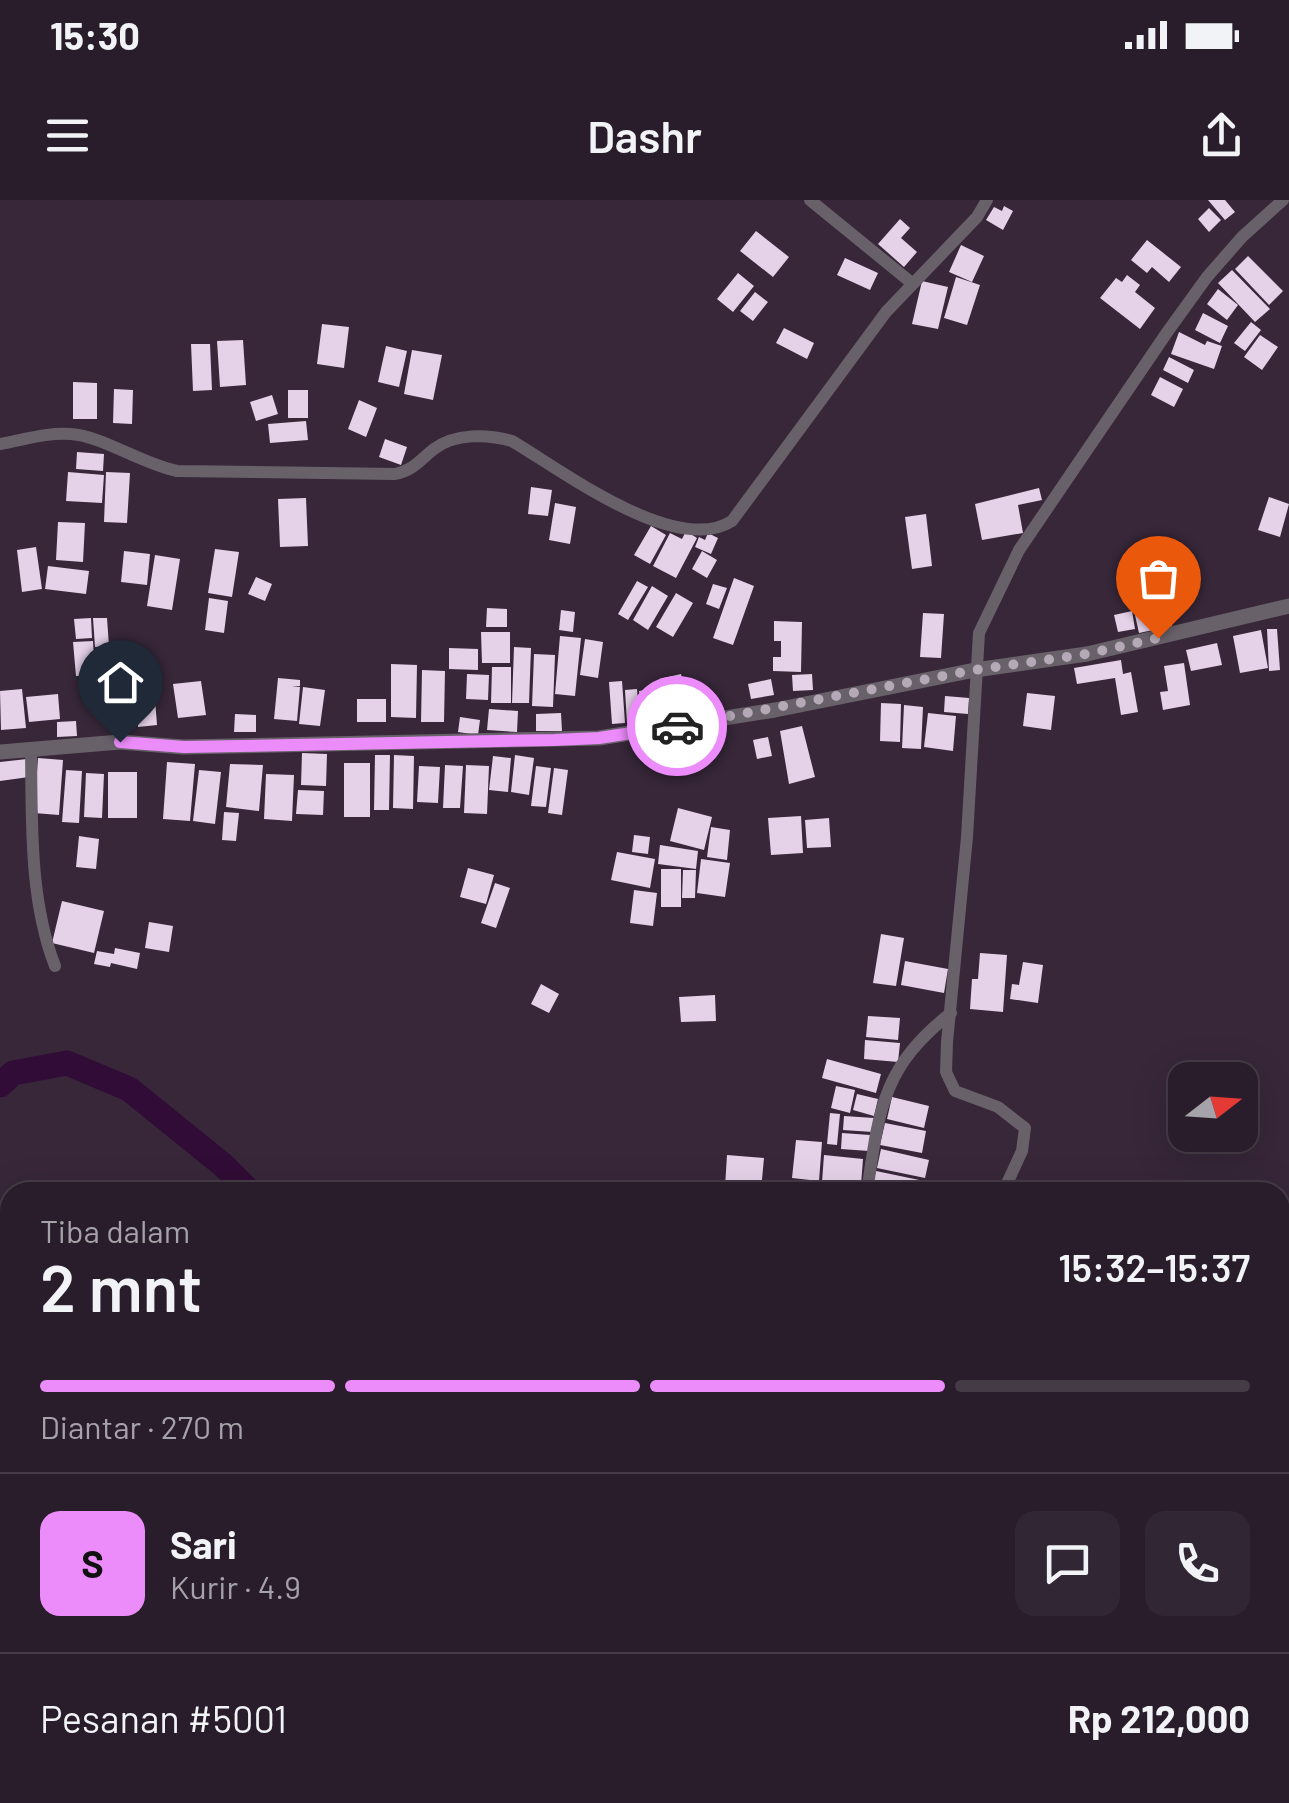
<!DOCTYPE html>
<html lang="id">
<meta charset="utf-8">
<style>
body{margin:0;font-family:Barlow,sans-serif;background:#312633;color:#f1f3f6;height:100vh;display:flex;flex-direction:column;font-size:38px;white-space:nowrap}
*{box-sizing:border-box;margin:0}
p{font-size:32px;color:#a5a2a9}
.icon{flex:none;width:55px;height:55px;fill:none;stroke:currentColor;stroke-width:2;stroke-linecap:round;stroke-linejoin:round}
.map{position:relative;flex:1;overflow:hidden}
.drawer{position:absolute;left:0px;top:982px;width:1290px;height:622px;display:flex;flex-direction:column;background:#291d2b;border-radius:30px 30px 0 0;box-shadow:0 10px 40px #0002,0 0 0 2px #453b47}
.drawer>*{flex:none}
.needle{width:65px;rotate:73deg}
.controls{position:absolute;left:1168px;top:862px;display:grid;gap:20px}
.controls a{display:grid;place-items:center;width:90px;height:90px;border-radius:20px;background:#291d2b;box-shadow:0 10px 40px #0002,0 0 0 2px #453b47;font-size:50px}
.pin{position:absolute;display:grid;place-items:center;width:85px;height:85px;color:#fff;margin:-102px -42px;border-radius:50% 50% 50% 0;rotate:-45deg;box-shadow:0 0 10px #0007}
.pin .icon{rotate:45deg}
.courier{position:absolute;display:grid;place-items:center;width:100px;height:100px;margin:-50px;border:8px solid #ec8cfb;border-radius:50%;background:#fff;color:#222;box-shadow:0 2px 12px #0007}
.headline em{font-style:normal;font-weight:600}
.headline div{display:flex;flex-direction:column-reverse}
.headline{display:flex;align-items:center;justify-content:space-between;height:170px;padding:0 40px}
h1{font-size:65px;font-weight:600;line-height:75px}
.bar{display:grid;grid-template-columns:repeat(4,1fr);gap:15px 10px;align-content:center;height:120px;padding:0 40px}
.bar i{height:12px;border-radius:8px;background:#453b47}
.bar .on{background:#ec8cfb}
.bar p{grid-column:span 4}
.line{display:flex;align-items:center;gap:25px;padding:0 40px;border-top:2px solid #453b47}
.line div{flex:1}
.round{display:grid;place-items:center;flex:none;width:105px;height:105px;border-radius:20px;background:#312633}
.status{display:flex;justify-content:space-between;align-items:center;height:70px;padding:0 50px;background:#291d2b;direction:ltr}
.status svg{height:28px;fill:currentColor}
header{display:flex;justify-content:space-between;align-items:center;height:130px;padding:0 40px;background:#291d2b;font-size:45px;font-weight:600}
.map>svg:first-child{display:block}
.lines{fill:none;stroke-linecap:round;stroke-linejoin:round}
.river{stroke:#310c36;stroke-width:25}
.building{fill:#e5d1e8}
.minor{stroke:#69616a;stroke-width:12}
.tertiary{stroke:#69616a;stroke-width:15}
.done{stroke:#b5a9b7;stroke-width:10;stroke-dasharray:0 18}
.route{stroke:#ec8cfb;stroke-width:12}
</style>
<div class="status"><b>15:30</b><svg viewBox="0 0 49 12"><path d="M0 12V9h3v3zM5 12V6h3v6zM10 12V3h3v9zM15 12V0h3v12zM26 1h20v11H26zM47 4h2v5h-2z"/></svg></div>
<header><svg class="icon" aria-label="menu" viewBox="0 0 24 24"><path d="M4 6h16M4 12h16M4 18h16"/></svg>Dashr<svg class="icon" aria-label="share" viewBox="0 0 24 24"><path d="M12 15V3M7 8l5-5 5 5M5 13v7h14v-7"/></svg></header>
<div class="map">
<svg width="1289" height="1603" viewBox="0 0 1289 1603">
<rect width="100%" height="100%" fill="#372739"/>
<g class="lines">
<!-- river -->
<path class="river" d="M0,885L13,873L67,863L129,889L223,965L250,992
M1280,1278L1289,1276"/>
</g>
<!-- building -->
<path class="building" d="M1208,0H1225L1235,12L1225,20Z
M1004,6L1013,11L1003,30L986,20L994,7L1002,11Z
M1209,8L1221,20L1209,32L1198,19Z
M900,19L910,28L901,38L917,52L904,67L878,44Z
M756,31L789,57L773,77L740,51Z
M1147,40L1181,67L1169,82L1152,67L1147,73L1131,60Z
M961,45L984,56L972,82L949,72Z
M1248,56L1283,91L1269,105L1235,69Z
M845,58L878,73L870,90L837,75Z
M1232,70L1270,109L1255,122L1218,83Z
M738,73L754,86L733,112L717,99Z
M1127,75L1140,85L1135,92L1155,108L1140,129L1100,98L1116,78L1122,82Z
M956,77L980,85L967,125L944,118Z
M922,81L948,87L938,129L912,124Z
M1218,89L1238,105L1227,120L1207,104Z
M755,92L768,102L753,121L740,111Z
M1203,113L1228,126L1220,143L1195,130Z
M1251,122L1261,130L1245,151L1234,143Z
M322,124L349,127L344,168L317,164Z
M784,128L814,143L807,159L776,143Z
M1179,132L1205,145L1207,141L1222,146L1214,169L1171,154Z
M1260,135L1278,147L1262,170L1244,157Z
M243,140L246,185L220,187L217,141Z
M191,144H210L212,190L193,191Z
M386,146L407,151L399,187L378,182Z
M412,150L442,155L433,200L404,194Z
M1169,157L1194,170L1188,183L1163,170Z
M1160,177L1183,189L1174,207L1151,195Z
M73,182L97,183V219H73Z
M114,189L133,190L132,224L113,223Z
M288,190H308V218H288Z
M272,195L278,214L256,221L250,202Z
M359,200L377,208L366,237L348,229Z
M306,221L308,240L270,243L268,224Z
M385,239L407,247L401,265L379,257Z
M77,252L104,254L103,271L76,269Z
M68,272L104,275L102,303L66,301Z
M106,272L130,273L127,323L104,322Z
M531,287L552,290L548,316L528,314Z
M1039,288L1042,300L1018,305L1023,333L982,340L975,304Z
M1269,297L1289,304L1280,337L1258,330Z
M306,298L308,346L280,347L278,299Z
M555,303L576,307L570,344L549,340Z
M926,314L932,366L912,369L905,317Z
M58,322L85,323L83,362L56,360Z
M651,326L666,335L650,364L634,355Z
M686,331L697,338L676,378L653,366L670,333L682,339Z
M708,333L718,338L711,354L695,347L699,337L705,340Z
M36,347L42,389L22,392L17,350Z
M215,349L239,352L232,397L208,393Z
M124,351L150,354L147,385L121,382Z
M702,351L717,360L707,378L692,369Z
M155,355L180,359L172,410L147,406Z
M48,366L89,371L86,394L45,389Z
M1168,366L1189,369L1183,409L1149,404L1150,391L1164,393Z
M256,377L272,384L265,401L248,394Z
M734,378L754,386L733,445L713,438Z
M637,381L648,387L628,420L618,414Z
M713,384L727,388L719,409L706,404Z
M652,386L668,396L648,430L633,420Z
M676,393L693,403L673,437L656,427Z
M209,398L228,401L224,433L205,430Z
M487,408L507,409V427H486Z
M1168,408L1172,426L1139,433L1135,415Z
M561,410L575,412L573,432L559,430Z
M1132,411L1135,429L1118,432L1114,415Z
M923,413L944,414L941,458L920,457Z
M91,418L92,438L76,439L74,419Z
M93,418H107L109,446L95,447Z
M774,421L802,422L801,472L773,471V457H781V441H774Z
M1267,429H1277L1280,470L1269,471Z
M1261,430L1268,468L1240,473L1233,436Z
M481,432H510V463H482Z
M560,436L581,438L575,496L555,494Z
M585,439L603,442L598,478L580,475Z
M93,441L95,475L76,476L73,442Z
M1217,443L1222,465L1191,471L1186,450Z
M514,447L531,448L529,503H512Z
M449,448L478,449V470L449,469Z
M534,454L555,455L553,507L532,506Z
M1121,460L1123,474L1131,472L1138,512L1121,515L1115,478L1077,484L1074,468Z
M1184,463L1190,505L1163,510L1160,492L1168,491L1164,466Z
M391,464L417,465L416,518L391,517Z
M492,467H511V503H491Z
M422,470L445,471L444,522H421Z
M467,474L489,475L488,500L466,499Z
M681,474L688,504L666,509L659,479Z
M812,474L813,490L793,491L792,475Z
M278,478L300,480V486H292L300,487L297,521L274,519Z
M771,479L774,495L751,499L748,484Z
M201,481L206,515L178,518L173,484Z
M622,481L625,523L612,524L609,482Z
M303,487L325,490L320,526L299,524Z
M659,488L663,517L643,521L639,491Z
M22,489L26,528L1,530L0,491Z
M637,489L640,523H627L625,490Z
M1027,493L1055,496L1051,530L1023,526Z
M58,494L60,519L29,522L26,497Z
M945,496L969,498L968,514L944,512Z
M155,499L157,525L138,527L136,501Z
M357,499H386V522H357Z
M881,503L901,504L900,542L880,541Z
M904,505L923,507L921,549L902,548Z
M489,509L518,511L517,532L487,530Z
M561,513L562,531H536V514Z
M928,513L956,516L953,551L924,547Z
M235,514L256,515V532H234Z
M460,517L480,520L478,535L458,532Z
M76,521L77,536L57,537V522Z
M802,526L815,577L789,584L780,531Z
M768,537L772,556L757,559L753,540Z
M302,553L327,554L326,586L301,585Z
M375,555H390L389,610H374Z
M394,555L414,556L413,609L393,608Z
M515,555L534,558L529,595L511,592Z
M493,556L511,558L508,592L489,590Z
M38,558L63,560L59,615L34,613Z
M27,559L29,577L0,581V562Z
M167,562L195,564L190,621L163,619Z
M344,563H370V617H344Z
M230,564L263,565L259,611L226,607Z
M445,565L463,566L460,608H443Z
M466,565L489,566L487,614L464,613Z
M419,566L440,567L438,603L417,602Z
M536,566L551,568L546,607L531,606Z
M554,568L568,570L562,615L548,613Z
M66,570L82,571L79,623L62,622Z
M199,570L221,572L215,624L193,621Z
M108,572H137V618H108Z
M86,573L104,574L102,618L84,617Z
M266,574L294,575L292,621L264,619Z
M298,590L324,591L323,615L296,614Z
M678,608L712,617L704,650L670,641Z
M224,612L239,613L236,641L222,640Z
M801,616L803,653L771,655L768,618Z
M829,618L831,647L807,648L805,620Z
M711,627L730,630L727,660L707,657Z
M634,635L650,637L648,654L632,652Z
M79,636L99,639L96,669L76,667Z
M660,645L698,651L696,669L658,664Z
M617,652L655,659L650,688L611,680Z
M701,659L730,663L725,697L697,693Z
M468,668L494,675L486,704L460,697Z
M661,669H681V707H661Z
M683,670H696L695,698H682Z
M495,683L510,688L496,728L481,723Z
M634,690L657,693L653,726L630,723Z
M62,701L104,711L94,753L52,743Z
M149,722L173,726L169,752L145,748Z
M881,734L904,738L896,786L873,783Z
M115,748L140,753L137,769L111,763L110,767L94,764L97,751L114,754Z
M980,753L1007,755L1003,812L970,809L972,779H978Z
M905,761L948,769L944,793L901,785Z
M1023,762L1043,765L1038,803L1010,799L1012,784L1019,785Z
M541,784L559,794L549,813L531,804Z
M715,795L716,821L681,822L679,797Z
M868,816L900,818L898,840L866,837Z
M865,840L900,843L898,862L864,859Z
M827,859L881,874L876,893L822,878Z
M836,886L855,890L850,913L831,908Z
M857,894L878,899L874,916L853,910Z
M892,897L929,906L924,928L887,919Z
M830,913L840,914L837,945L827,944Z
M844,916L874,918L873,932L843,930Z
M885,923L926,931L922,953L880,945Z
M842,933L870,935L869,951L841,949Z
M796,940L822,942L819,981L792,978Z
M881,949L929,960L925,978L877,968Z
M727,955L764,958L761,990L725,987Z
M824,955L863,959L861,985L822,982Z
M876,971L929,982L927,992H871Z"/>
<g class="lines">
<!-- minor -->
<path class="minor" d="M810,0L913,84
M0,244C23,240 48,232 71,234C102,236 142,264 177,271L395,274C414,270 420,260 434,249C455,233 488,234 512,241C561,270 676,357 732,321L886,112L977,17L987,0
M31,548C32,620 29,699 55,766
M867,992C879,910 882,867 951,813
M1003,992L1022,951L1025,928L998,907L955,891L946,872L947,842L967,637L979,433L1019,350L1168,131L1207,77L1242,37L1283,0
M245,1603L249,1595"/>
<!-- tertiary -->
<path class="tertiary" d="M0,552L120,542L183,547L599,538L775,510L975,470L1087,454L1289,406"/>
</g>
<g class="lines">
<!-- done -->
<path class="done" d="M677,526L975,470L1087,454L1158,438"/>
<!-- route -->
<path class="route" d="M120,542L184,547L554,540L599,538L677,526"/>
</g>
</svg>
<div class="controls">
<a><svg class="needle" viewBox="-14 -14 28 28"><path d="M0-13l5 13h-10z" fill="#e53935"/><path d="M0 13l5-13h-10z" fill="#a5a2a9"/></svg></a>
</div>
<div class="pin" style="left:1158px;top:438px;background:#ea580c"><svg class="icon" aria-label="bag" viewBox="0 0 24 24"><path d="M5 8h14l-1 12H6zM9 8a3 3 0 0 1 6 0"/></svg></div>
<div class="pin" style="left:120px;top:542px;background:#1f2937"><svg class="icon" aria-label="home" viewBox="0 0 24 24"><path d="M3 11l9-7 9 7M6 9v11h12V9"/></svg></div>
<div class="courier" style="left:677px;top:526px"><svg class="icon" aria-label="car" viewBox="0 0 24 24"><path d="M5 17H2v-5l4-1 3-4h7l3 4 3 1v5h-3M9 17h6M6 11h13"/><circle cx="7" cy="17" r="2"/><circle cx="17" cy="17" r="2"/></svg></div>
<section class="drawer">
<div class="headline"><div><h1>2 mnt</h1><p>Tiba dalam</p></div><em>15:32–15:37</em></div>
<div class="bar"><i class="on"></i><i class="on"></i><i class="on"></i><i></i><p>Diantar · 270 m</p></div>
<div class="line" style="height:180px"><b class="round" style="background:#ec8cfb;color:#111">S</b><div><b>Sari</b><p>Kurir · 4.9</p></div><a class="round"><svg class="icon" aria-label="chat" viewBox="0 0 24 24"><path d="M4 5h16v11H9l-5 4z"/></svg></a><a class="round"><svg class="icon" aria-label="phone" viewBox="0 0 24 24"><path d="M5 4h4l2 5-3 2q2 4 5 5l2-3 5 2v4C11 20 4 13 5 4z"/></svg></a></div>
<div class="line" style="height:130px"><div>Pesanan #5001</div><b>Rp 212,000</b></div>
</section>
</div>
